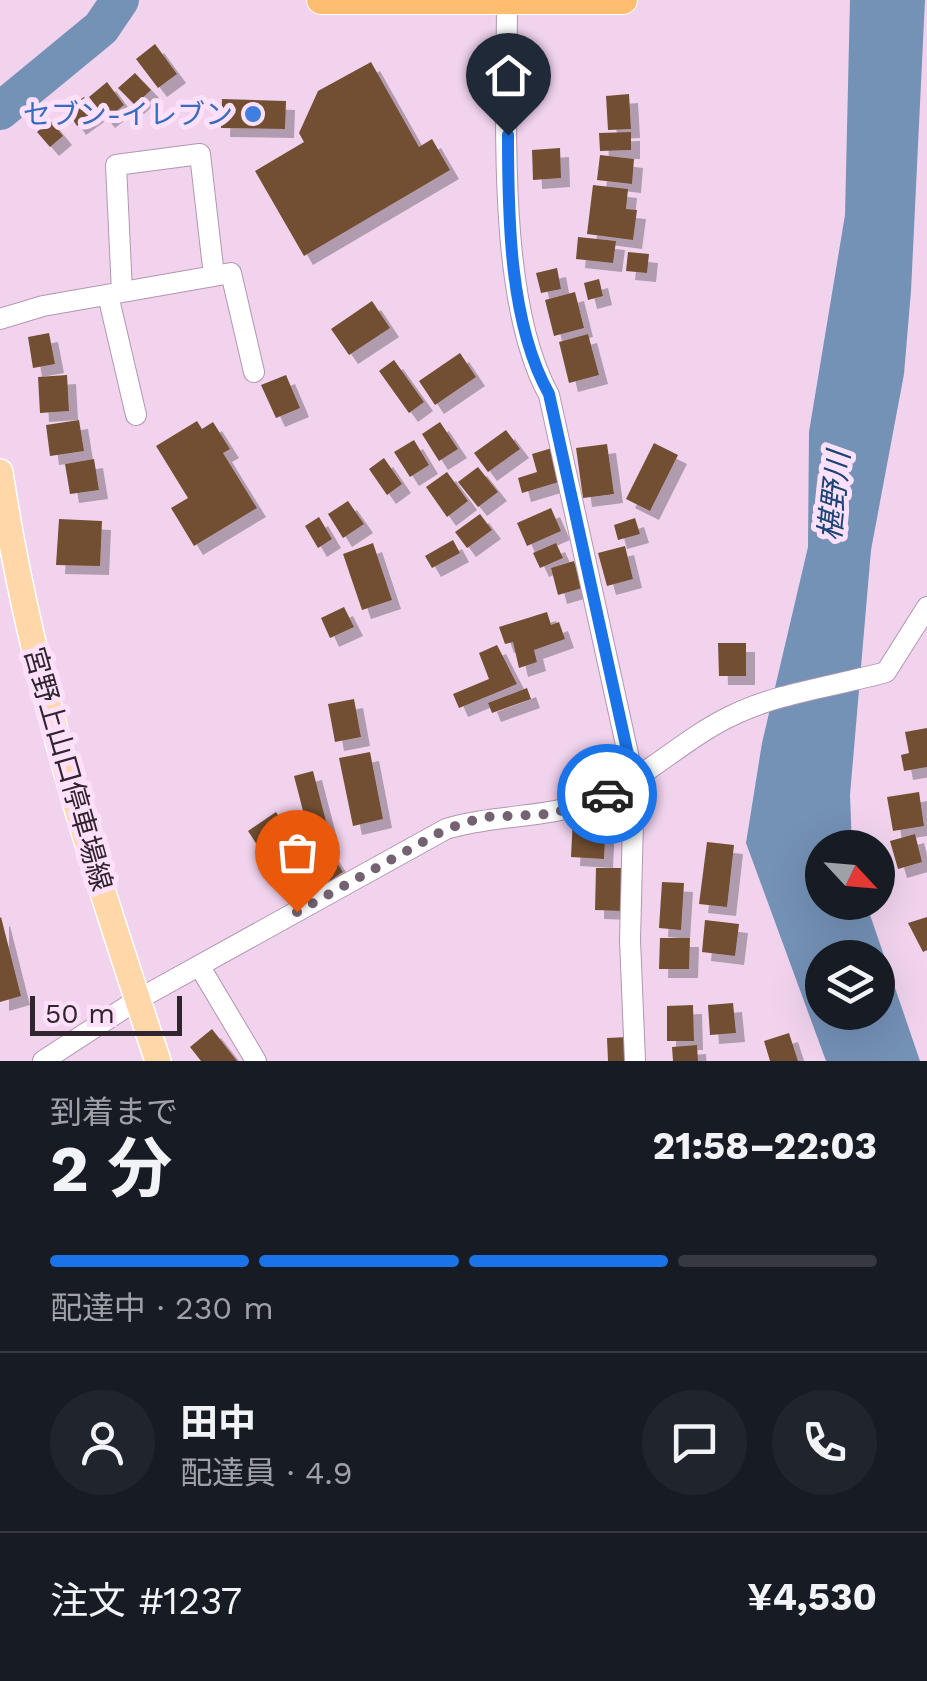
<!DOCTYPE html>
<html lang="ja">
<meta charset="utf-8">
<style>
body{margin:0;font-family:"Work Sans","Noto Sans JP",sans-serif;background:#20242c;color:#f1f3f6;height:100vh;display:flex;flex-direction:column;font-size:38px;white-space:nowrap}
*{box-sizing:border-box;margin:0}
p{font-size:32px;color:#9ea1a6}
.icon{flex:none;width:55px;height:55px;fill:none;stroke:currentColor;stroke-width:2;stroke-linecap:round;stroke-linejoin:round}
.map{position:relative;height:1061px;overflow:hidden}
.side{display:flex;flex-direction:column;background:#171b24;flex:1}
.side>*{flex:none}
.needle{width:65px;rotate:116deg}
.controls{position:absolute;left:805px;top:830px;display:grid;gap:20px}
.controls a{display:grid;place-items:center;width:90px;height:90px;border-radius:50%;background:#171b24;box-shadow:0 10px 40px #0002;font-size:50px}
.scale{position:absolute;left:30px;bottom:25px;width:152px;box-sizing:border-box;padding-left:10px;border:5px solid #30252f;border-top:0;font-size:28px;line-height:35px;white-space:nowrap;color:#30252f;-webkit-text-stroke:8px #ffe0fb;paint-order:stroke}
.pin{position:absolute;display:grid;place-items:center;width:85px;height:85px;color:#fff;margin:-102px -42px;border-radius:50% 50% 50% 0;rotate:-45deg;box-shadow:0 0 10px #0007}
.pin .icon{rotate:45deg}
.courier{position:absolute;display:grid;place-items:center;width:100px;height:100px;margin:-50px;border:8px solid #1a73e8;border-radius:50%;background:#fff;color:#222;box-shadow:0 2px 12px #0007}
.overview em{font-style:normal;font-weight:700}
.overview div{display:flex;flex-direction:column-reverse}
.overview{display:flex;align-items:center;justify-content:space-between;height:170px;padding:0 50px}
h1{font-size:65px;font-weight:700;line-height:75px}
.bar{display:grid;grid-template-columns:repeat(4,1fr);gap:15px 10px;align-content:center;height:120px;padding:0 50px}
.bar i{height:12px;border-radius:8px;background:#363941}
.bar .active{background:#1a73e8}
.bar p{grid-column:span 4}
.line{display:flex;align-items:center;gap:25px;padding:0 50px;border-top:2px solid #363941}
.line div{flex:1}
.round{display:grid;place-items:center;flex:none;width:105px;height:105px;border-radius:52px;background:#20242c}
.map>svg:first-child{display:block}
.water{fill:#7491b6;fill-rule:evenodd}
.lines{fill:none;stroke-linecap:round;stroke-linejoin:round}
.river{stroke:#7491b6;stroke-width:38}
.building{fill:#724f31;filter:url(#shadow)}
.minor-casing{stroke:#b296af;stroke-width:22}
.major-casing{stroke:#fff;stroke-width:28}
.highway-casing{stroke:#fff;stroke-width:30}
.minor{stroke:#fff;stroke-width:20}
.major{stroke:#ffd7a9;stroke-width:25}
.highway{stroke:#ffbd70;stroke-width:28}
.done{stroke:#746272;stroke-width:10;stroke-dasharray:0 18}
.route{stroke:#1a73e8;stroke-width:12}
.shop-dot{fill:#3f7fe0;stroke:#ffe0fb;stroke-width:4}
.labels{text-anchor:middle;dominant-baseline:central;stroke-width:10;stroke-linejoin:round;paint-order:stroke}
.shop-label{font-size:28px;fill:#366cbe;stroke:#ffe0fb;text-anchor:end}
.street-label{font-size:28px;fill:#30252f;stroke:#ffe0fb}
.water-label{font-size:30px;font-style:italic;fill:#1c4676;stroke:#ffe0fb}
</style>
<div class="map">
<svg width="927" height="1061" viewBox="0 0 927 1061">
<defs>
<filter id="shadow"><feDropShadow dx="9" dy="9" stdDeviation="0" flood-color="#0004"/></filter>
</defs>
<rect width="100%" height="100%" fill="#f1d3ee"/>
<!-- water -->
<path class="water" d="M850,0H925L911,291L904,374L871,550L850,795L852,847L822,848V902L866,903L920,1061H826L746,843L762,743L808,547L809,432L845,215ZM822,958H878V1012H822Z"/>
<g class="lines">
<!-- river -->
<path class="river" d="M0,111L101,28L120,0"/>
</g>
<!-- building -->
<path class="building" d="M155,44L177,74L158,88L136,59Z
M371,62L419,147L432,139L450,170L304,256L255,171L304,142L299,133L318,91Z
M135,73L151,90L135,105L118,88Z
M107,82L124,105L106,119L89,97Z
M629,94L631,129L608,130L606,96Z
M84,97L95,113L77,126L66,109Z
M222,99L286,101L285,129L221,128Z
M50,120L63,136L50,147L37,132Z
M631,132V150L600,151L599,133Z
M560,148L561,178L533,180L532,150Z
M600,155L634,159L632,184L597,180Z
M593,185L628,189L626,209L637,210L633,240L587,234Z
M578,237L616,241L613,263L576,259Z
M628,252L649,254L647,273L626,271Z
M557,268L561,289L541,293L536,273Z
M599,279L603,296L588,300L584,283Z
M575,292L584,328L554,336L545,300Z
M372,301L390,328L349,355L331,329Z
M49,333L55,364L33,368L28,337Z
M588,334L599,375L569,383L559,342Z
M460,353L476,377L435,405L419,381Z
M394,360L424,402L409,413L379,371Z
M67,375L69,411L40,413L38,377Z
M286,375L300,408L276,418L261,385Z
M79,420L84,451L50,456L46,425Z
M197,421L202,429L213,422L230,449L223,453L257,508L194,546L171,508L188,498L156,446Z
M440,422L458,449L439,461L422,434Z
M506,430L520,449L488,472L474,453Z
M414,440L429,465L410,477L394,452Z
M654,443L678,455L650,511L626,499Z
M607,444L614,494L583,498L576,448Z
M552,448L562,481L522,493L518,478L537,472L532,454Z
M384,458L402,484L387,495L369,469Z
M94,459L99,490L70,494L65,464Z
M478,467L498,492L478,507L458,482Z
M447,472L468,501L447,517L426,487Z
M348,501L364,524L343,538L328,514Z
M551,508L561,531L527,546L517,523Z
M480,514L492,530L467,548L455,532Z
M319,517L332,539L318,548L305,526Z
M635,518L640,534L618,540L614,525Z
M59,519L102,521L100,566L56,565Z
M453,540L460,553L432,568L425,556Z
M373,543L392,600L362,610L343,554Z
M556,543L563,558L540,568L533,553Z
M625,546L633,579L607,586L598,553Z
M574,561L582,588L558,595L551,568Z
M344,607L354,627L330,638L321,618Z
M547,612L551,625L559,622L565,639L534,650L537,662L519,668L513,642L505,644L499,627Z
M718,643H746V676H719Z
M497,645L517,684L459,708L453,694L489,679L479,653Z
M527,688L531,699L492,713L488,703Z
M354,699L361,737L335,742L328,704Z
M927,728V767L904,771L901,755L909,753L905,732Z
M370,752L383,819L353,826L339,758Z
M313,771L328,829L309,834L294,776Z
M919,792L924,826L893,831L887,797Z
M276,812L300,849L272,868L248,831Z
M573,817L606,818L604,859L571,857Z
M915,834L922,862L898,869L890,841Z
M707,842L734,845L727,907L699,904Z
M329,851L343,872L299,902L285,880Z
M596,868H624L623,911L595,910Z
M662,882L684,883L681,930L659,928Z
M1,917L21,996L0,1002V918Z
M927,917V950L923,952L908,923Z
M705,920L739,924L735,956L702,952Z
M660,938H690L689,969H659Z
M733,1003L736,1033L710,1035L708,1005Z
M693,1005L694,1041H667V1006Z
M212,1029L237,1061H201L190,1047Z
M789,1033L798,1061H770L764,1041Z
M629,1037L630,1061H608L607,1038Z
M697,1045L698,1061H673L672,1047Z"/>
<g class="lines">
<defs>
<path id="minor" d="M507,2C507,112 496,300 549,395L634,781L630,940L635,1061
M122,292L116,165L200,154L214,276
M108,295L136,415
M0,319L43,306L231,273L254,372
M200,967L256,1061
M43,1061L137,1000L446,829C495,814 546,819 595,800C645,779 683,739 731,716C777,693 836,686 886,672L927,607"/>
<path id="major" d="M0,472C30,674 93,867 158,1061"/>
<path id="highway" d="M321,0H623"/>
</defs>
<!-- minor casing -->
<use href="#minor" class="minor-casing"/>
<!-- major casing -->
<use href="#major" class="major-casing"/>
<!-- highway casing -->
<use href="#highway" class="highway-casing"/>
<!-- minor -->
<use href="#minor" class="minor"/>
<!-- major -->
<use href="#major" class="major"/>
<!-- highway -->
<use href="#highway" class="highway"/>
</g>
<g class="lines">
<!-- done -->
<path class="done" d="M297,912L446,829L484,817L552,814L607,794"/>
<!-- route -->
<path class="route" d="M508,135C508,216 509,323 549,394L634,782L607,794"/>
</g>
<!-- markers -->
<circle class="shop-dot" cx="253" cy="114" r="10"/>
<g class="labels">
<!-- shop labels -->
<g class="shop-label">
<text x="233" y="114">セブン-イレブン</text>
</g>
<!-- street labels -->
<g class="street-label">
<text transform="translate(68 769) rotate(74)">宮野上山口停車場線</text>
</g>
<!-- water labels -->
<g class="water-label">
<text transform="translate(834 496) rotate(-84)">椹野川</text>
</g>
</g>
</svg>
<div class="controls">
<a><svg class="needle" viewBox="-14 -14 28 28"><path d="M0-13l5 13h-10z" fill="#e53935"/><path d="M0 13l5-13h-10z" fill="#9ea1a6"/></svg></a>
<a><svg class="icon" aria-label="layers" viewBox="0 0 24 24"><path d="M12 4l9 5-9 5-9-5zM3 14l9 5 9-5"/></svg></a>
</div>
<div class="scale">50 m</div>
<div class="pin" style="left:297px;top:912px;background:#ea580c"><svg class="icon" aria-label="bag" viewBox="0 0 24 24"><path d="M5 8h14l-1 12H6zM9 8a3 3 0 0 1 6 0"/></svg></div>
<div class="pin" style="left:508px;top:135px;background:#1f2937"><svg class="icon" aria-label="home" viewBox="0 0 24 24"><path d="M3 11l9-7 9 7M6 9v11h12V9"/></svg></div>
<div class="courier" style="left:607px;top:794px"><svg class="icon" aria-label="car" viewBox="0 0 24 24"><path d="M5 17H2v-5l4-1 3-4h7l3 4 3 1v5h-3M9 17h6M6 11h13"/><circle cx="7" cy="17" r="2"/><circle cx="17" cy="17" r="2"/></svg></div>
</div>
<section class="side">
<div class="overview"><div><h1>2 分</h1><p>到着まで</p></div><em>21:58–22:03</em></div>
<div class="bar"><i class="active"></i><i class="active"></i><i class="active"></i><i></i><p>配達中 · 230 m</p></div>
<div class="line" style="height:180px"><a class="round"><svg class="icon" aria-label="person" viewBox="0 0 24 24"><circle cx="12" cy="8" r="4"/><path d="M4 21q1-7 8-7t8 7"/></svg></a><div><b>田中</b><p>配達員 · 4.9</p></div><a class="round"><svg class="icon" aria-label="chat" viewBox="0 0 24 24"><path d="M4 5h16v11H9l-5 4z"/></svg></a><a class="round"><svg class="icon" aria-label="phone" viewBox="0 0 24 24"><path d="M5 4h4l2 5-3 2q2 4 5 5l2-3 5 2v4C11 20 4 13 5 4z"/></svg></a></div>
<div class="line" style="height:130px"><div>注文 #1237</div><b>¥4,530</b></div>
</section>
